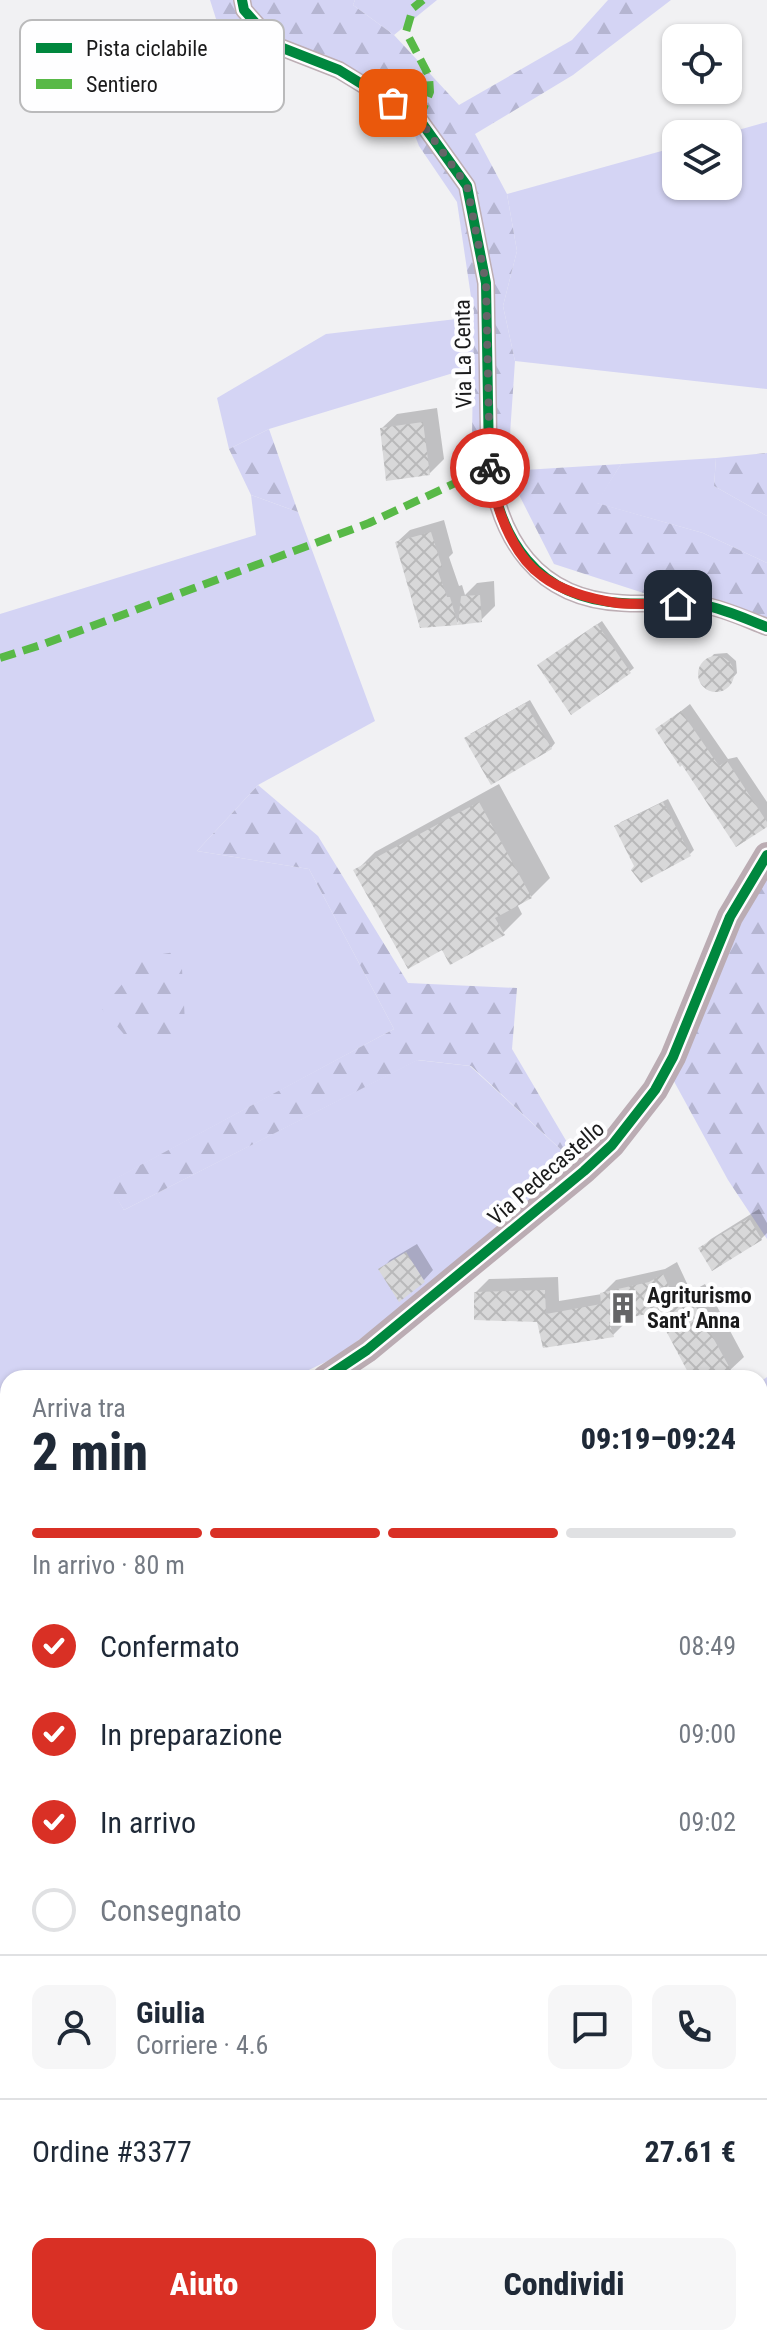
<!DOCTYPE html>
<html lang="it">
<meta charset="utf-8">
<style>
body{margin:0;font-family:"Roboto Condensed",sans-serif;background:#f6f6f7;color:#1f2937;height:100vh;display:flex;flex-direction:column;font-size:30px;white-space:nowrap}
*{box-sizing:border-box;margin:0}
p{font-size:26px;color:#747a83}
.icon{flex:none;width:44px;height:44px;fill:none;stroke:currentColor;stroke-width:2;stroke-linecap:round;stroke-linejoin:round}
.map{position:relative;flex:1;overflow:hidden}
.drawer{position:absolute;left:0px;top:1370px;width:768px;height:976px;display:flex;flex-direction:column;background:#fff;border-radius:24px 24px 0 0;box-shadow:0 2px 6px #0004}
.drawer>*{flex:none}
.fabs{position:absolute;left:662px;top:24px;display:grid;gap:16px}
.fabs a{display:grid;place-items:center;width:80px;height:80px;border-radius:16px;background:#fff;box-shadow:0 2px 6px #0004;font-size:40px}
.pin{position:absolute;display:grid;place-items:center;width:68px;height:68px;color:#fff;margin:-34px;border-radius:16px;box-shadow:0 4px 12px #0006}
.courier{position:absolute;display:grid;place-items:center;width:80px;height:80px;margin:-40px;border:6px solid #d93025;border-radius:50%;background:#fff;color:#222;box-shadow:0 2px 10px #0007}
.overview em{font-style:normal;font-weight:800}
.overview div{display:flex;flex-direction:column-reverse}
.overview{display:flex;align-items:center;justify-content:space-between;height:136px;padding:0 32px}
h1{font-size:52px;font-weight:800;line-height:60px}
.bar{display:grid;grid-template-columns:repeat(4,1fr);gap:12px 8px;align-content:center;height:96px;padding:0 32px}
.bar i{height:10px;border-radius:6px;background:#e0e1e3}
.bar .selected{background:#d93025}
.bar p{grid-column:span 4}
.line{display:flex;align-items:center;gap:20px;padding:0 32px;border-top:2px solid #e0e1e3}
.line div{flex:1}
.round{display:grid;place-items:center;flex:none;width:84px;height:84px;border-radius:16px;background:#f6f6f7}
ol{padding:0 32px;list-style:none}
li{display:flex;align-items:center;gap:24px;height:88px}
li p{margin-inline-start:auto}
li .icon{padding:8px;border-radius:50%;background:#d93025;color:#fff;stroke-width:4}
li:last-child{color:#747a83}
li i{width:44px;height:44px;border:4px solid #e0e1e3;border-radius:50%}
.primary-button{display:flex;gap:16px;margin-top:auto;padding:16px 32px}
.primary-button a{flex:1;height:92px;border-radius:16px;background:#d93025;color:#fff;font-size:32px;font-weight:800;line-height:92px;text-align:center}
.primary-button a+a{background:#f6f6f7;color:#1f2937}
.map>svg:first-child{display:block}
.green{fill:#d4d4f4}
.forest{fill:url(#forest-firs)}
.shadow{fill:#0003}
.building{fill:url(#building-cross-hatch)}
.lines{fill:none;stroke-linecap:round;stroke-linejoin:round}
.street{stroke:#bdaeb4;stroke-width:18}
.secondary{stroke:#bbacb3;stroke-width:26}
.quiet{stroke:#58b947;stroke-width:8;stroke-dasharray:16 8;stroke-linecap:butt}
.cycleway-casing{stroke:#fefeff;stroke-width:15}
.cycleway{stroke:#00873e;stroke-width:10}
.done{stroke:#656567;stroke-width:8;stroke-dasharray:0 14.4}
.route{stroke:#d93025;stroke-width:10}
.labels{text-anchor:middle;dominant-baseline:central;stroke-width:8;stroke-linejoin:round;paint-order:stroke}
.street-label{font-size:22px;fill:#1a1a1b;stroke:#fefeff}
.poi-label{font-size:22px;font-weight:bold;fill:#1a1a1b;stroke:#fefeff;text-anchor:start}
.key{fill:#fefeff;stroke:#bababb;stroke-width:2}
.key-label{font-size:22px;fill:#1a1a1b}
</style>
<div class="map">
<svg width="767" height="2346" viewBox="0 0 767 2346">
<defs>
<pattern id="forest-firs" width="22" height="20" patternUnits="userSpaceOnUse" patternTransform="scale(2)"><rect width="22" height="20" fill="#d4d4f4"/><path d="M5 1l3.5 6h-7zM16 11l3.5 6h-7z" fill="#b5b5d1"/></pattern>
<pattern id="building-cross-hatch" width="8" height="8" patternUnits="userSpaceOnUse" patternTransform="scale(2)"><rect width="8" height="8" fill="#d8d8d9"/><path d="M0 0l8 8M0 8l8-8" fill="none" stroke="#b9b9ba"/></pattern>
</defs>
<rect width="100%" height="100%" fill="#f1f1f3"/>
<!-- green -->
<path class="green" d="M355,0H437L394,35L353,5Z
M767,122V389L515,361L503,306L517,251L507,194L676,147V186H728V134H724Z
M474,317L473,367L269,429L229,449L217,398L326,334Z
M716,458L714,486L767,516V563L703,533L596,503L621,464Z
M251,495L298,512L375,721L258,785L197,851L309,869L394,1029L108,1183L124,1210L417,1060L470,1066L584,1171L336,1357L292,1378H8V1517L0,1521V614L256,535Z
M767,1377V1933L760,1941V1382Z
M8,1581V1786L0,1785V1585Z
M0,1956L8,1959V2032L0,2030Z
M0,2117L8,2119V2338H561L564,2346H0Z
M767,2151V2304H760V2158L762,2153Z"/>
<!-- forest -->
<path class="forest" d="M210,0H355L353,5L394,35L459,105L572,40L608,0H671L573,75L475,134L507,194L517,251L503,306L515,361L509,449L472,436L474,317L457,202L419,146L399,94L246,44L217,22Z
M269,429L298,512L251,495L229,449Z
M767,453V516L714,486L716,458Z
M621,464L597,503L703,533L767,563V633L554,564L507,471Z
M258,785L318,836L408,983L517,988L512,1049L584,1171L471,1066L418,1060L124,1210L107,1183L394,1029L309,869L197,851Z
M767,855V1239L728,1180L665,1065L730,890Z
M181,951L186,1040H129L102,1009L144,957Z
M8,1517V1581L0,1585V1521Z
M0,1785L8,1786V1959L0,1956Z
M767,1933V2151L762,2153L760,2158V1941Z
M0,2030L8,2032V2119L0,2117Z
M561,2338H733L736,2346H564Z"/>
<!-- shadow -->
<path class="shadow" d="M437,408L444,459L429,474L382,428L397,414Z
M444,520L453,553L449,557L459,586L462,585L465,595L477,583L494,581L495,606L481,620L460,619L457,623L397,542L410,530Z
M602,621L634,668L629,672L544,661Z
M727,653L736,661L737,673L724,688L711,689L703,685L700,675V669L714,654Z
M530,700L555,743L551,748L470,734Z
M690,704L728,759L737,757L767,802V824L683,763L657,730Z
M499,784L550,878L531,897L517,904L522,914L503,933L442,948L356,871L375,852Z
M668,799L694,850L690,854L637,866L617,826L621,822Z
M759,1209L767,1223V1233L761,1239L701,1248L711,1239Z
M417,1244L433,1270L424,1280L381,1270L390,1260Z
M677,1262L691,1292L705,1284L744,1357L730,1370L716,1378H693L657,1310L625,1317L627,1321L613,1335L538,1320L476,1292L489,1279L558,1277L559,1301L602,1294L616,1280L665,1269Z"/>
<!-- building -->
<path class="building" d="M423,422L430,475L386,481L380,428Z
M431,532L442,567L437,569L447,597H450L458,625L420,628L395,542Z
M480,595L482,622L458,625L461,596Z
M597,624L631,673L571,715L537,665Z
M698 674a18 18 0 1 1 36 0a18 18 0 1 1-36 0Z
M525,703L552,749L491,785L464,738Z
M681,711L719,766L727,761L767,822V827L736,847L682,765L680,767L655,729Z
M479,802L532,898L495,918L505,935L450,965L442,950L408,969L353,870Z
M663,802L691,856L641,883L631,870L634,866L614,826Z
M749,1218L762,1240L712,1271L698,1248Z
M406,1252L425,1282L399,1302L378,1269Z
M663,1274L677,1304L690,1296L732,1372L720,1378H691L656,1312L609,1322L614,1337L543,1348L537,1322L474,1320V1292L545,1290L546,1314L601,1304L600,1293L649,1282Z"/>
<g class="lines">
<!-- street -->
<path class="street" d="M242,0L244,10L275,45L339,70L419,119L467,186L486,283L489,460C498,539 537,599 622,603C649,605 676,601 703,605C725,609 746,619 767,627"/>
<!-- secondary -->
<path class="secondary" d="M325,1378L367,1350L584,1171L612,1145L655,1090L673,1057L730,917L767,855
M0,1544L8,1540"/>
<!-- quiet -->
<path class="quiet" d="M419,119L430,92L429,76L406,32L413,8L423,0
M0,658L44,644L369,523L490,467"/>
<defs>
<path id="cycleway" d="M242,0L244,10L275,45L339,70L419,119L467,186L486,283L489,460C498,539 537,599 622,603C649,605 676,601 703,605C725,609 746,619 767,627
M325,1378L367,1350L584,1171L612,1145L655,1090L673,1057L730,917L767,855"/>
</defs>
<!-- cycleway casing -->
<use href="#cycleway" class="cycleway-casing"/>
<!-- cycleway -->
<use href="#cycleway" class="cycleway"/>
</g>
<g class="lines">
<!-- done -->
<path class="done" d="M393,103L419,119L467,186L486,283L490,468"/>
<!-- route -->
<path class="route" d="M490,468C494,504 511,554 542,576C563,592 591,599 617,603C637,605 658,603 678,604"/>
</g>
<!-- icons -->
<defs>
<symbol id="building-bare" viewBox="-9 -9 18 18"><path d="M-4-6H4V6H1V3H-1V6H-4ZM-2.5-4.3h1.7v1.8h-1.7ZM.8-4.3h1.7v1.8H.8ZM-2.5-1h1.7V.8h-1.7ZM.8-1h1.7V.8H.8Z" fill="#656567" stroke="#fefeff" stroke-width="2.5" paint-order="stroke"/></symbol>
</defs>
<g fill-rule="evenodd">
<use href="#building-bare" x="601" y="1286" width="44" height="44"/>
</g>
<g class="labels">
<!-- street labels -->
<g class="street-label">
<text transform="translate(463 354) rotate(-91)">Via La Centa</text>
<text transform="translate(546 1173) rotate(-41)">Via Pedecastello</text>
</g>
<!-- poi labels -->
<g class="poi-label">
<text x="647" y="1295">Agriturismo<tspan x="647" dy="25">Sant' Anna</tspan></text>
</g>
</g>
<!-- legend -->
<rect x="20" y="20" width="264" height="92" rx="12" class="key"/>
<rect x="36" y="43" width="36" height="10" fill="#00873e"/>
<rect x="36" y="79" width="36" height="10" fill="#58b947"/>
<g class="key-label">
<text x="86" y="56">Pista ciclabile</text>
<text x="86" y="92">Sentiero</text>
</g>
</svg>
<div class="fabs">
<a><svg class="icon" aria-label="locate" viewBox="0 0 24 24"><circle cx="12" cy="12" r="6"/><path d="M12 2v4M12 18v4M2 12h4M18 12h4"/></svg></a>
<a><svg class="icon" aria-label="layers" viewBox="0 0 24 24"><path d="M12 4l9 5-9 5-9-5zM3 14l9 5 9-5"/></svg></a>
</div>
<div class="pin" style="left:393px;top:103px;background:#ea580c"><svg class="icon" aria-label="bag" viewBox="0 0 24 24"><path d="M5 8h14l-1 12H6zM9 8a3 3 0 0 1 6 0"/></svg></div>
<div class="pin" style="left:678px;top:604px;background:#1f2937"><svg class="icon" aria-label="home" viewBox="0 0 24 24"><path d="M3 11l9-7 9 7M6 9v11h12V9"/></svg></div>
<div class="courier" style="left:490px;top:468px"><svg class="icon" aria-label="bike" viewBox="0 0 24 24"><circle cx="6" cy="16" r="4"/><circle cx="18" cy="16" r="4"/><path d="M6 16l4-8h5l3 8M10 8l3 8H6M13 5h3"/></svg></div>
<section class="drawer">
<div class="overview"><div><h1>2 min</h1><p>Arriva tra</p></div><em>09:19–09:24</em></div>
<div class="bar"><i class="selected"></i><i class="selected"></i><i class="selected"></i><i></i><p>In arrivo · 80 m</p></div>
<ol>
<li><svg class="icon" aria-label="check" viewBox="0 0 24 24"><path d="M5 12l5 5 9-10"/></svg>Confermato<p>08:49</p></li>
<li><svg class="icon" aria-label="check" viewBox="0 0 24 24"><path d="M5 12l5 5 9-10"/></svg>In preparazione<p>09:00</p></li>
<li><svg class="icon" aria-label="check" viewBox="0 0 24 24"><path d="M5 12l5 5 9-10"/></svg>In arrivo<p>09:02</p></li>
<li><i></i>Consegnato</li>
</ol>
<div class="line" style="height:144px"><a class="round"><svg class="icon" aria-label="person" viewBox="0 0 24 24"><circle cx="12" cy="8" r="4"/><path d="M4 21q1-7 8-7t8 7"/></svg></a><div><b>Giulia</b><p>Corriere · 4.6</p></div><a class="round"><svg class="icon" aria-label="chat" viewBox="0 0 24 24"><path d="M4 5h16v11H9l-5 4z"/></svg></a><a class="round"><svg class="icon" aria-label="phone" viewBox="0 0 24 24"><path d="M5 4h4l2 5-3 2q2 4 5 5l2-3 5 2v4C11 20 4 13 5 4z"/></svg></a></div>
<div class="line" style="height:104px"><div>Ordine #3377</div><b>27.61 €</b></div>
<div class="primary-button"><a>Aiuto</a><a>Condividi</a></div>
</section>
</div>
